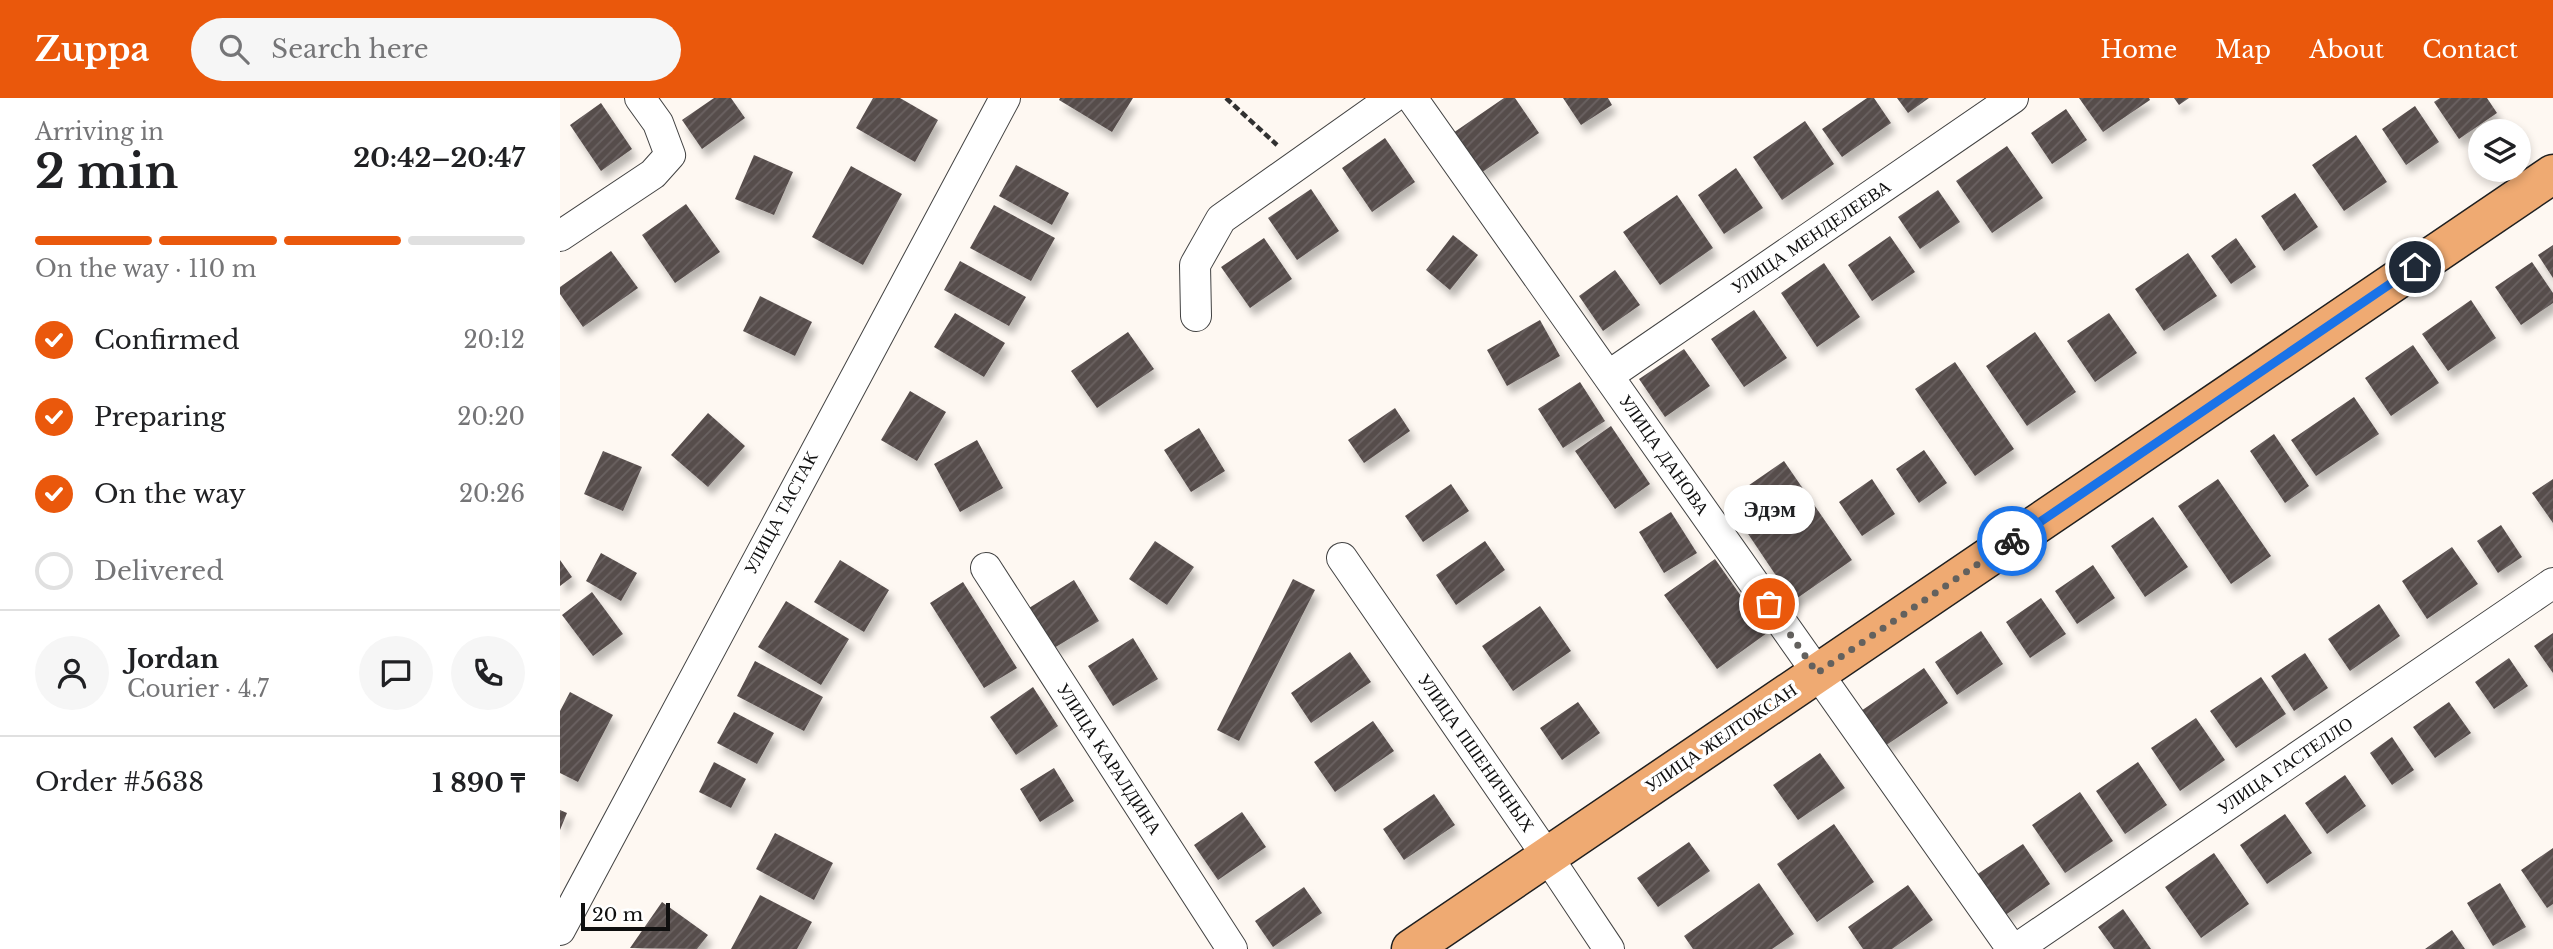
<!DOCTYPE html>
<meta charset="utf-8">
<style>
body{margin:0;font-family:"Libre Baskerville",serif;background:#f6f6f6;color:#202124;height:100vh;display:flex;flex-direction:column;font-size:26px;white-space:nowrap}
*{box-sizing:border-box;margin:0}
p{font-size:23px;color:#757577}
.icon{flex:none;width:38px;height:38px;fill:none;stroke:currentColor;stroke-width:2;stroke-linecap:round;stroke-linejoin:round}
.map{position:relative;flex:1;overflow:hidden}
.side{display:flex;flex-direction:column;background:#fff;width:560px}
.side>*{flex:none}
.fabs{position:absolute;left:1908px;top:21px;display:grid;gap:14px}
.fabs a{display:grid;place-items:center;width:63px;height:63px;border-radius:50%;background:#fff;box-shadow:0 4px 10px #0003;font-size:35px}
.scale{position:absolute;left:21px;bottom:18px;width:89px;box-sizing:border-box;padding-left:7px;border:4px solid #0f0f0f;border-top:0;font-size:19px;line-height:24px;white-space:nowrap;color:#0f0f0f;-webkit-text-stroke:5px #fff;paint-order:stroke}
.pin{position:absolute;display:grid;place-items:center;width:60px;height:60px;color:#fff;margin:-30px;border:4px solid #fff;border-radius:50%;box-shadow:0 2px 7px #0007}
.courier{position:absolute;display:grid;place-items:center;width:70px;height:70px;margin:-35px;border:5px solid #1a73e8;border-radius:50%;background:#fff;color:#222;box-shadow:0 2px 9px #0007}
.bubble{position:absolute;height:49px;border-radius:24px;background:#fff;box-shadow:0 4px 10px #0003;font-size:23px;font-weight:700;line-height:49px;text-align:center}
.summary em{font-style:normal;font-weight:700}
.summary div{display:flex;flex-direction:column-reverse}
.summary{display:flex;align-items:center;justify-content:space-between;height:119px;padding:0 35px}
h1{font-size:46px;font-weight:700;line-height:52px}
.bar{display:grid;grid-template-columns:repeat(4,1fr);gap:10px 7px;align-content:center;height:84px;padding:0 35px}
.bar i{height:9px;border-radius:5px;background:#e0e0e0}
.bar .on{background:#ea580c}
.bar p{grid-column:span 4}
.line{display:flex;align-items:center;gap:18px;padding:0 35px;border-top:2px solid #e0e0e0}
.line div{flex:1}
.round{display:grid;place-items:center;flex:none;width:74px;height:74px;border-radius:37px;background:#f6f6f6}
ol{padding:0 35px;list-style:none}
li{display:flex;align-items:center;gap:21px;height:77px}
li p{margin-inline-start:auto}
li .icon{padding:7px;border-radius:50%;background:#ea580c;color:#fff;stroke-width:4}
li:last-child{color:#757577}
li i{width:38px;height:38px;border:4px solid #e0e0e0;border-radius:50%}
header{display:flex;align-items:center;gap:42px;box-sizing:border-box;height:98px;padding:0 35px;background:#ea580c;color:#fff}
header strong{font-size:33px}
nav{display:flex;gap:38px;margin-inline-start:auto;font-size:24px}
.search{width:490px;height:63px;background:#f6f6f6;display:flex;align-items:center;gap:18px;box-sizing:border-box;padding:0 24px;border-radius:38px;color:#757577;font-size:26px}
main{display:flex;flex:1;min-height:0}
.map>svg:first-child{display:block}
.building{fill:url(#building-hatch);filter:url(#shadow)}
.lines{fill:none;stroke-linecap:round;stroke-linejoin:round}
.minor-casing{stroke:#424242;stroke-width:32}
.major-casing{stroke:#202020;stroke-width:41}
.path{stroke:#313131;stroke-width:4.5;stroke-dasharray:7 3.5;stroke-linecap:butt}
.minor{stroke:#fff;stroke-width:30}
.major{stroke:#efaa72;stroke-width:38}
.done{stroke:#63615e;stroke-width:7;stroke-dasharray:0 12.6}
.route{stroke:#1a73e8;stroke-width:9}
.labels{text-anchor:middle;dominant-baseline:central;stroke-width:7;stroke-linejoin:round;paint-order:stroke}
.street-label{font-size:18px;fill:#0f0f0f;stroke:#fff}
</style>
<header>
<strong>Zuppa</strong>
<div class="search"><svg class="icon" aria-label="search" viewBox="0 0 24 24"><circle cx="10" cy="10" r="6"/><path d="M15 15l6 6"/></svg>Search here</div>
<nav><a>Home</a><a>Map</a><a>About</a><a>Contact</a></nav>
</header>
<main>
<section class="side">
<div class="summary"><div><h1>2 min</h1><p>Arriving in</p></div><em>20:42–20:47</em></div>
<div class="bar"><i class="on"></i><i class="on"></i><i class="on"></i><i></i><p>On the way · 110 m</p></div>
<ol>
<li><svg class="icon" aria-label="check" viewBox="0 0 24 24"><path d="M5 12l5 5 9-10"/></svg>Confirmed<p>20:12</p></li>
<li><svg class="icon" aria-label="check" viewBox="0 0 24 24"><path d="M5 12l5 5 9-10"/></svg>Preparing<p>20:20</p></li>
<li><svg class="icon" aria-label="check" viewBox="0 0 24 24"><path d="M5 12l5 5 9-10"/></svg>On the way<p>20:26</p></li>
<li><i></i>Delivered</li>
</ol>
<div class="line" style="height:126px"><a class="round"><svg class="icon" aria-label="person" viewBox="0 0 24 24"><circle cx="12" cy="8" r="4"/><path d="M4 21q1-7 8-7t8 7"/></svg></a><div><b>Jordan</b><p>Courier · 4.7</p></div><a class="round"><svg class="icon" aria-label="chat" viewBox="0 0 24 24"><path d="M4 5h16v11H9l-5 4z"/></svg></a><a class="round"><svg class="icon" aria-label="phone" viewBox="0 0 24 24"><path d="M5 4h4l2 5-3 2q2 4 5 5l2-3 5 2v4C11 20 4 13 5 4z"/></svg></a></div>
<div class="line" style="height:91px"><div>Order #5638</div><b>1 890 ₸</b></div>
</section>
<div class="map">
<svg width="1993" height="851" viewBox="0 0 1993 851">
<defs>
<pattern id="building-hatch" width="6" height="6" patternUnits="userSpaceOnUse" patternTransform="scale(1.75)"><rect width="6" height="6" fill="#574d4c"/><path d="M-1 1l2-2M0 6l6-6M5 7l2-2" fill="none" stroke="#6a6261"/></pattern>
<filter id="shadow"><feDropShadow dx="4.5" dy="8" stdDeviation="3.5" flood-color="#0004"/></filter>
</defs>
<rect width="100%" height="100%" fill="#fef8f2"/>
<!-- building -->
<path class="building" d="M154,0H171L185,20L142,51L122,22Z
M313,0H340L378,22L355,64L296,30Z
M500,0H573L552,34L499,2Z
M944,0H955L979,35L921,75L893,35Z
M1003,0H1048L1052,7L1021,27Z
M1307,0H1314L1331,25L1282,59L1262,31Z
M1337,0H1369L1348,15Z
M1519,0H1589L1590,2L1543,34Z
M1614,0H1629L1619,7Z
M1880,0H1927L1937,15L1899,41L1874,4Z
M41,5L72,51L41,73L10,27Z
M1855,8L1879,44L1846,67L1822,31Z
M1506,11L1527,42L1492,66L1471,35Z
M1245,23L1274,66L1222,102L1193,59Z
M1796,37L1827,84L1784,113L1752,67Z
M825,40L855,84L812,114L782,70Z
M1447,48L1483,100L1432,135L1396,83Z
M194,57L233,74L214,117L175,101Z
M456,67L509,95L492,127L439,98Z
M291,68L342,96L303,167L252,139Z
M1176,70L1203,110L1164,136L1138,97Z
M751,91L779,133L737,162L708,120Z
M1378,92L1400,124L1360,151L1338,119Z
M1735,95L1758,129L1724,153L1701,118Z
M1117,97L1153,150L1100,187L1063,134Z
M126,106L160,154L115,185L82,137Z
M434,107L495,140L471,183L410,150Z
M893,137L918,157L890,192L866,172Z
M1330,138L1355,174L1312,203L1288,167Z
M704,140L732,181L690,210L661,169Z
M1676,140L1696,169L1671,186L1651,158Z
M1993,147V180L1978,157Z
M51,153L78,190L23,229L0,196V189Z
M1628,155L1657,198L1604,233L1575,191Z
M400,163L466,199L449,228L384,192Z
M1972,164L1993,195V205L1961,227L1935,189Z
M1264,165L1300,219L1257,249L1221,195Z
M1055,172L1080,207L1043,233L1019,198Z
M200,198L252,224L235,258L183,233Z
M1911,202L1936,240L1888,273L1862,236Z
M1194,212L1227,260L1184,289L1151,241Z
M395,215L445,245L424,279L374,249Z
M1549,215L1577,255L1535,284L1507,243Z
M980,222L1000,258L947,288L927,252Z
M568,234L594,271L537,310L511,273Z
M1475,234L1516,294L1467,328L1426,268Z
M1853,247L1879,285L1831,318L1805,280Z
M1124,251L1150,288L1105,319L1079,281Z
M1395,264L1454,351L1415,378L1355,291Z
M1020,284L1045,323L1003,350L978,311Z
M350,293L386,314L357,363L321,342Z
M1794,299L1819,336L1756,378L1731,342Z
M835,310L850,333L804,365L788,342Z
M148,315L185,348L148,389L111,357Z
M1051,328L1090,386L1055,411L1015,353Z
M639,330L665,373L631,394L604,352Z
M1714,336L1749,388L1725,405L1690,353Z
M417,342L443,390L400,414L374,366Z
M1364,352L1387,385L1359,405L1336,371Z
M43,353L82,369L63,413L24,396Z
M1224,363L1292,462L1233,503L1166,403Z
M1312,381L1335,416L1302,438L1279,404Z
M1658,381L1711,458L1671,486L1618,408Z
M1993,381V425L1972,395Z
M891,386L909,413L863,444L845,418Z
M1111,414L1137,455L1104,475L1079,434Z
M1593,419L1628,469L1585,499L1551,448Z
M1941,427L1962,459L1938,475L1917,443Z
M595,443L634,469L607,507L569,481Z
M925,443L945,472L896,507L876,477Z
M1892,449L1918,486L1867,521L1842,483Z
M41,455L77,475L61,503L26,483Z
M1155,461L1207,535L1157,571L1104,497Z
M0,462L12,479L0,488Z
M280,462L329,492L304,534L254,504Z
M1533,467L1555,500L1517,526L1495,493Z
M733,481L755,492L679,643L657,632Z
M514,482L539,523L494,550L469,510Z
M403,484L457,570L424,590L370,505Z
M32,494L63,536L33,558L2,517Z
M1481,500L1506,536L1470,560L1446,524Z
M226,503L289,541L261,587L198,549Z
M1819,506L1840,538L1790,573L1768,541Z
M980,508L1011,553L953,593L922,548Z
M1421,533L1443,566L1397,597L1375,564Z
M1993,535V575L1974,548Z
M573,540L598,581L553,608L528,568Z
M790,554L811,584L751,625L731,595Z
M1745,555L1768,590L1734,613L1711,578Z
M1949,560L1968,588L1934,611L1915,584Z
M195,563L263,599L244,633L177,598Z
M1364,570L1388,605L1325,648L1301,613Z
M1701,579L1726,616L1676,650L1650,613Z
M473,589L498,628L456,657L430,619Z
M10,594L53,617L18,684L0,675V613Z
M1018,604L1040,635L1002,662L980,630Z
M1889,604L1911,635L1875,660L1853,629Z
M174,614L214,635L197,666L157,645Z
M1636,620L1665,662L1620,693L1591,650Z
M813,623L834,653L775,694L754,664Z
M1832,639L1854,672L1832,687L1810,655Z
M1260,655L1285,690L1238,722L1213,687Z
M154,664L186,681L171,710L139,694Z
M1578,664L1607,707L1565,736L1536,693Z
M494,670L514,703L480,724L460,691Z
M1785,677L1806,708L1767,736L1745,705Z
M1520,694L1553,743L1505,775L1472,727Z
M874,696L895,727L844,762L823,731Z
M0,712L7,715L0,732Z
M682,714L706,749L658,782L634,747Z
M1725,716L1752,755L1707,786L1680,747Z
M1274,726L1314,784L1257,824L1217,766Z
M215,735L273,765L254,802L196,771Z
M1129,744L1150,773L1098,809L1077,780Z
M1463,746L1490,786L1444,818L1416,777Z
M1993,750V806L1987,810L1961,772Z
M1654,755L1689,806L1641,840L1605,789Z
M1199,785L1234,836L1212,851H1133L1124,838Z
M1940,785L1966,829L1933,848L1907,805Z
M1348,787L1373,822L1332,851H1303L1288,829Z
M744,789L762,815L713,849L695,823Z
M200,797L252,824L237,851H171Z
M102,804L148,837L137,851L70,850Z
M1563,811L1591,851H1554L1538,829Z
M1892,832L1905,851H1865Z"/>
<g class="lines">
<defs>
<path id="minor" d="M852,0L1452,851
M0,138L93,76L110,57L98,25L80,0
M636,218L635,167L661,121L832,0
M1048,278L1453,0
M782,460L987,758L1049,851
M426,470L672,851
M0,832L445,0
M1456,851L1993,485"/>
<path id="major" d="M851,851L1993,76"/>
</defs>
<!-- minor casing -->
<use href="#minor" class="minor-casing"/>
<!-- major casing -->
<use href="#major" class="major-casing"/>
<!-- path -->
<path class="path" d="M666,0L717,47"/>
<!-- minor -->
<use href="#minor" class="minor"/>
<!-- major -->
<use href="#major" class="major"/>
</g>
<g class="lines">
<!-- done -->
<path class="done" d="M1209,506L1257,575L1452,443"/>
<!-- route -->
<path class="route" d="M1452,443L1855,169"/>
</g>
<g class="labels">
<!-- street labels -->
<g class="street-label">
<text transform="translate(1251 139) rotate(-34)">УЛИЦА МЕНДЕЛЕЕВА</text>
<text transform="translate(1104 357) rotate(55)">УЛИЦА ДАНОВА</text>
<text transform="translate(221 415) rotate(-62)">УЛИЦА ТАСТАК</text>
<text transform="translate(1161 640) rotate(-34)">УЛИЦА ЖЕЛТОКСАН</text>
<text transform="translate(916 655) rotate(55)">УЛИЦА ПШЕНИЧНЫХ</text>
<text transform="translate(549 661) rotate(57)">УЛИЦА КАРАЛДИНА</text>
<text transform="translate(1725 668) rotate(-34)">УЛИЦА ГАСТЕЛЛО</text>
</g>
</g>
</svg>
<div class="fabs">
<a><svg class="icon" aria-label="layers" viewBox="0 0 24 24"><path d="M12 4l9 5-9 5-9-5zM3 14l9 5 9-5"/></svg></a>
</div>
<div class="scale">20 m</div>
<div class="pin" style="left:1209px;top:506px;background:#ea580c"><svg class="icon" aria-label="bag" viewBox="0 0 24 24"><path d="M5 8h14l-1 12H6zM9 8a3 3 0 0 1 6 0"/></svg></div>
<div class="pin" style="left:1855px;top:169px;background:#1f2937"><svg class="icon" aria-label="home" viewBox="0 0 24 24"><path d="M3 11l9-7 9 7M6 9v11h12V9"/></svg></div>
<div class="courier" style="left:1452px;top:443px"><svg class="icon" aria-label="bike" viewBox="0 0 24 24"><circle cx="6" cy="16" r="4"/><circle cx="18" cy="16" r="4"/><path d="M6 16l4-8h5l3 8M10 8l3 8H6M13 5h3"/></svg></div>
<div class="bubble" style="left:1164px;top:387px;width:91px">Эдэм</div>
</div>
</main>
